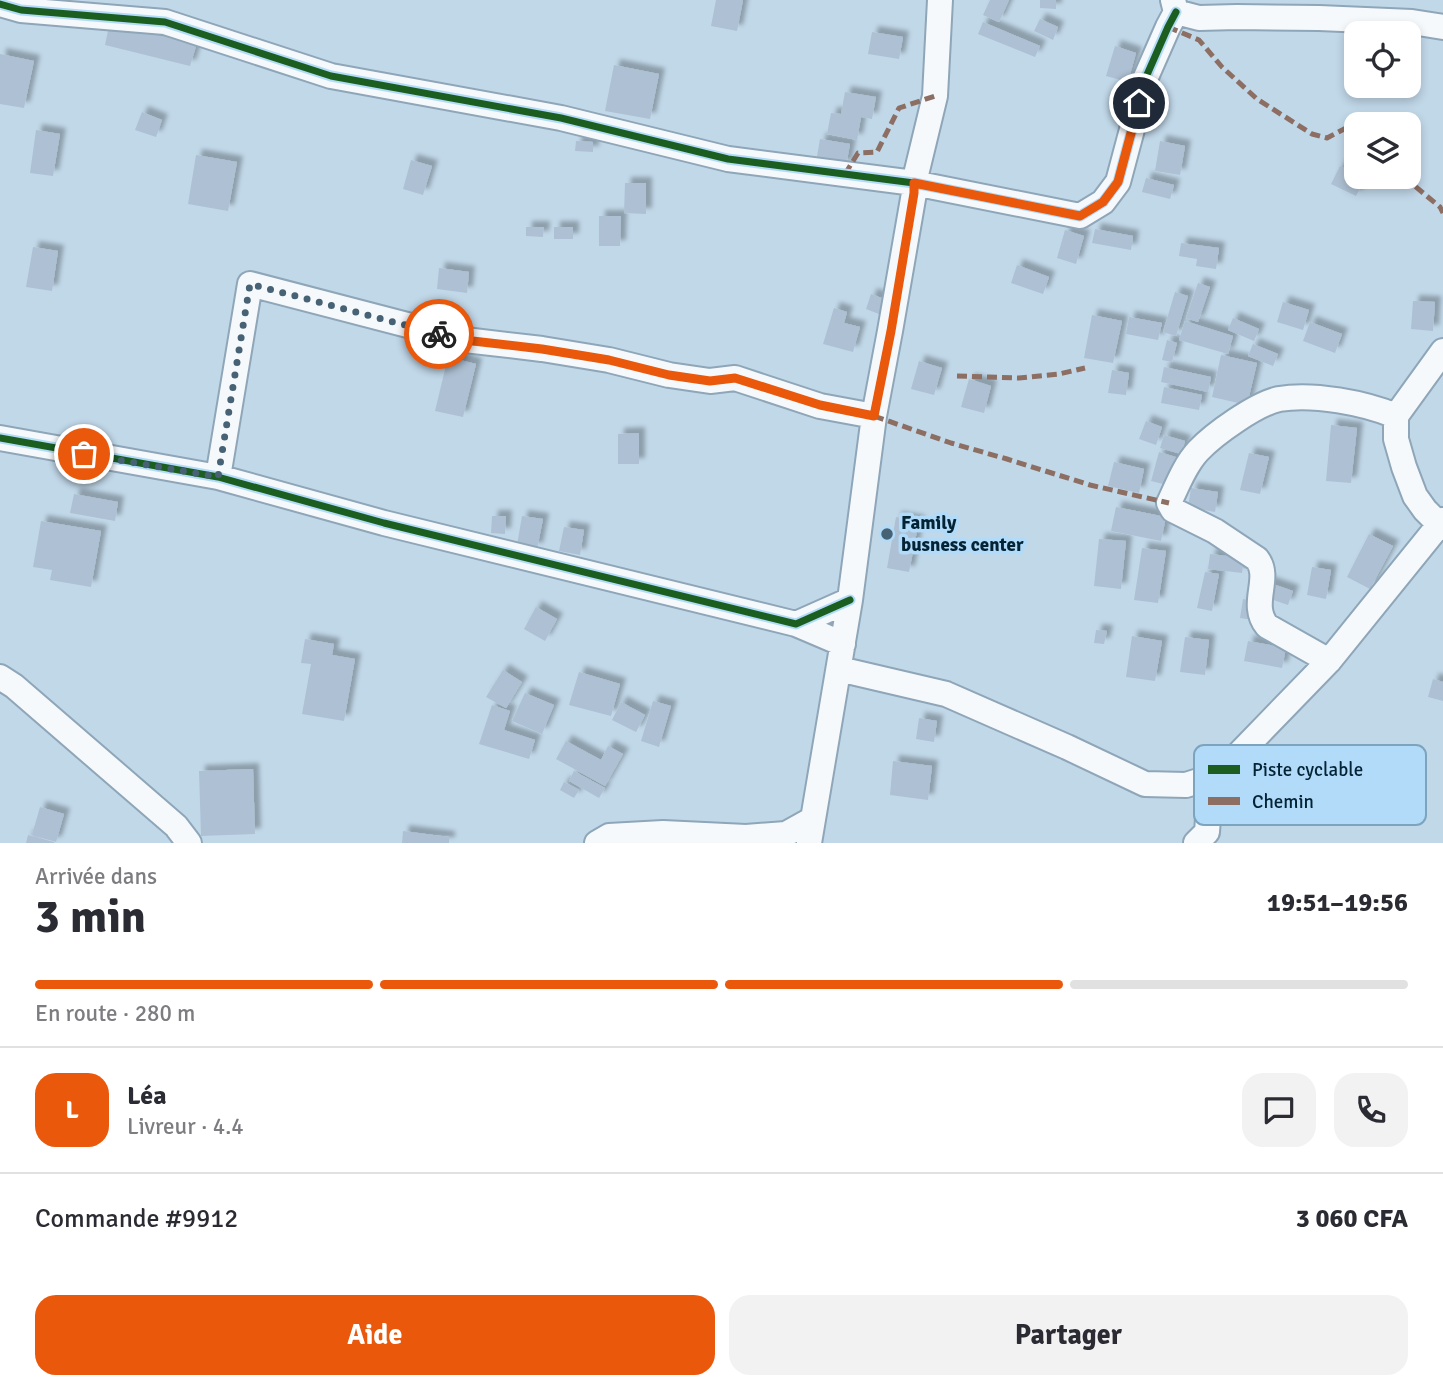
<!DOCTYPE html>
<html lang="fr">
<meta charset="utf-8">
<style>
body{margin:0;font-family:Signika,sans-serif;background:#f2f2f3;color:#2b2b33;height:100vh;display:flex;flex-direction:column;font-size:26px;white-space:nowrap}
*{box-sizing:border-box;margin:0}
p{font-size:23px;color:#7c7c81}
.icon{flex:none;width:38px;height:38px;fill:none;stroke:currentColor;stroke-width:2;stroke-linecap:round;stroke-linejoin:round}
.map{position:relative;height:843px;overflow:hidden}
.side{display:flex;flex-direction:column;background:#fff;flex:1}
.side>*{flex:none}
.controls{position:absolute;left:1344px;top:21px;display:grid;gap:14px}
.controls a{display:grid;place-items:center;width:77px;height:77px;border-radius:14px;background:#fff;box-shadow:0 4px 10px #0003;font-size:35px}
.pin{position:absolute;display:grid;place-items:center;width:60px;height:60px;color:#fff;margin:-30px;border:4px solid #fff;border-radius:50%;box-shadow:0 2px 7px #0007}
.courier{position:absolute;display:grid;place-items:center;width:70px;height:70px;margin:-35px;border:5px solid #ea580c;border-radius:50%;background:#fff;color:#222;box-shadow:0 2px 9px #0007}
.overview em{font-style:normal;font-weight:700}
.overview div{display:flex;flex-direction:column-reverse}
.overview{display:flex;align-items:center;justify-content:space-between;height:119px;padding:0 35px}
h1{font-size:46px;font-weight:700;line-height:52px}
.bar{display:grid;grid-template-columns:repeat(4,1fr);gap:10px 7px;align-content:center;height:84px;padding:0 35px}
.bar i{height:9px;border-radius:5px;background:#e1e1e2}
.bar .current{background:#ea580c}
.bar p{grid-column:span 4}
.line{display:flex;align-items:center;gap:18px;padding:0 35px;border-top:2px solid #e1e1e2}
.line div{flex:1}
.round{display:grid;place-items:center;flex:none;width:74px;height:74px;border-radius:21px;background:#f2f2f3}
.primary-button{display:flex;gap:14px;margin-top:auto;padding:14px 35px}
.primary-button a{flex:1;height:80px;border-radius:21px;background:#ea580c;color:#fff;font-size:28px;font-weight:700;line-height:80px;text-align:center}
.primary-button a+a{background:#f2f2f3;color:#2b2b33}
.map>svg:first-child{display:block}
.building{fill:#aec1d4;filter:url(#shadow)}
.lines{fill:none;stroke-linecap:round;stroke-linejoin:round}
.minor-casing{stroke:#8ea6b8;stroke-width:28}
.minor{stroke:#f6f9fc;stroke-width:24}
.quiet{stroke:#8d6e63;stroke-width:5;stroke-dasharray:10 5;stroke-linecap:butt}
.cycleway-casing{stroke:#b1dbf9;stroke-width:11}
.cycleway{stroke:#1b5e20;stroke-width:7}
.done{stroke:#466274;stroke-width:7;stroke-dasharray:0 12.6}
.route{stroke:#ea580c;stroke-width:9}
.poi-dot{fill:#466274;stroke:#b1dbf9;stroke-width:2.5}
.labels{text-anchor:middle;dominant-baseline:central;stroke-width:7;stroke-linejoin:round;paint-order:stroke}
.poi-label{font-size:19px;font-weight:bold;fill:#042335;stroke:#b1dbf9;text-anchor:start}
.key{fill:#b1dbf9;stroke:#7da4be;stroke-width:2}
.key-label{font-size:19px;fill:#042335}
</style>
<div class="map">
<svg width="1443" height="843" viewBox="0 0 1443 843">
<defs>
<filter id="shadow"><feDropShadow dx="6" dy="-6" stdDeviation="2" flood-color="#0004"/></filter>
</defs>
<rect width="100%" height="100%" fill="#c1d8e9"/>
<!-- building -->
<path class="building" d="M716,0H743L737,31L711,26Z
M990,0H1009L999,22L983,15Z
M1040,0H1056V9L1040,8Z
M1040,19L1058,27L1053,40L1034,31Z
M983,22L1040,46L1035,57L978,34Z
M109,26L197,43L190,66L105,45Z
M872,32L903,37L899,59L868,54Z
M1115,46L1136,53L1128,82L1106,76Z
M0,54L34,61L24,108L0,104Z
M614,65L659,74L650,119L605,111Z
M845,92L876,97L872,119L861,117L857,140L827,134L831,113L841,114Z
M142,112L162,120L156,137L135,130Z
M36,130L60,134L53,176L30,173Z
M820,139L850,144L846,166L816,162Z
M576,141L593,142V152L575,151Z
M1160,141L1185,146L1180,175L1155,171Z
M196,155L237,162L228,211L188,204Z
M1356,158V177H1366L1356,196L1331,184L1340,166L1350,171Z
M411,160L432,166L423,195L403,189Z
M1146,178L1174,185L1170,199L1142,192Z
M625,183H646V214L624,213Z
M599,216H621L620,246H599Z
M526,227H544L543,237L526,236Z
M554,227H573V239H554Z
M1095,229L1133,236L1131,250L1092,243Z
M1065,230L1084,236L1076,264L1057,258Z
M1181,243L1219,248L1216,269L1196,266L1197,259L1179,256Z
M33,247L58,251L52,291L26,287Z
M1017,265L1049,277L1043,294L1011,283Z
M439,268L469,272L467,293L437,289Z
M1198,283L1210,287L1198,322L1186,318Z
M1175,292L1188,296L1176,336L1163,332Z
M871,294L890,301L884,316L866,309Z
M1413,301L1435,302L1433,331L1411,329Z
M1283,302L1309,310L1303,330L1277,322Z
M834,308L847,312L844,323L860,327L853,352L823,344Z
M1092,315L1122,321L1113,363L1084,358Z
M1129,317L1162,323L1158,340L1126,334Z
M1233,318L1259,329L1254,341L1228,330Z
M1185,321L1233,336L1228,354L1179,340Z
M1310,322L1342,334L1335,353L1303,341Z
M1167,340L1177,343L1172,362L1162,360Z
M1253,344L1278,354L1273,366L1248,356Z
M1221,355L1257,363L1247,405L1212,397Z
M448,357L476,364L463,417L435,411Z
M919,361L942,368L934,395L911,389Z
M1164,367L1211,377L1208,392L1161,382Z
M1112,370L1129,373L1126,395L1108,393Z
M969,379L991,386L984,413L961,407Z
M1164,387L1202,395L1199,410L1161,403Z
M1146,421L1162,427L1156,445L1139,439Z
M1331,425L1357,428L1351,483L1326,481Z
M639,433V464H618V434Z
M1164,435L1185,441L1181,454L1160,448Z
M1159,452L1179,458L1171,486L1151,481Z
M1249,453L1269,457L1260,494L1240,490Z
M1114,462L1144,469L1139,493L1108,486Z
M1191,488L1218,492L1215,512L1188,507Z
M74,494L118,502L115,521L70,513Z
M1116,507L1166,517L1161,541L1111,531Z
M492,516H506L505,534L491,533Z
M522,516L543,519L537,549L517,545Z
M896,517L919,521L909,572L887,568Z
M41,521L101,531L91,587L50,580L52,570L33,567Z
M564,527L584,530L580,555L559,551Z
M1369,534L1393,546L1370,589L1347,577Z
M1099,539L1126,541L1121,589L1094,586Z
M1142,548L1166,551L1158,603L1134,600Z
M1210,554L1244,558L1242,573L1208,569Z
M1312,567L1331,570L1326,599L1307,595Z
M1205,572L1219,574L1212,611L1197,608Z
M1267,582L1293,591L1288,605L1262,596Z
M1243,599L1256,601L1253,620L1240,618Z
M536,607L557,619L545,641L524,629Z
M1096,630L1107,631L1104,644L1094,643Z
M1132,636L1162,641L1155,681L1126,677Z
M1185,637L1209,640L1205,675L1180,672Z
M305,639L334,644L332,655L355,659L344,721L302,714L311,664L301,663Z
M1248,641L1286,648L1282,668L1244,661Z
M503,670L522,682L506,708L486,697Z
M579,672L620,684L611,716L569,705Z
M1433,679L1443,682V701L1428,697Z
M525,693L554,705L542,734L512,721Z
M653,701L671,706L659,747L641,741Z
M621,702L645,715L636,732L612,720Z
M492,705L510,711L504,730L535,740L529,759L479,744Z
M919,718L937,721L934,742L916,739Z
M566,741L601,760L608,746L623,754L605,786L556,759Z
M893,761L932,766L928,800L890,795Z
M253,769L255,834L201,836L199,771Z
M574,771L605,788L599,798L569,781Z
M564,782L579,790L574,798L560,790Z
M40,807L64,814L56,842L32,835Z
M403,831L449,837V843H402Z
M28,835L54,842V843H26Z"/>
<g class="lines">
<defs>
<path id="minor" d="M1173,0L1176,12L1199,18L1237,17L1319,18L1412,22L1443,27
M0,4L21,10L165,22L331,76L561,118L728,159L914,183L1080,216L1103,202L1118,182L1146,77L1168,27L1176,12
M1443,351L1396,416V439L1404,467L1415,496L1425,510L1443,528
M0,438L218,477L384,523L796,624L850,600
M218,477L250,284L465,340L542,349L609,360L669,375L710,381L735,378L820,406L874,416
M796,624L843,644
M1329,661L1267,626C1249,604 1272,578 1257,559L1215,531L1173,510L1169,503C1177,486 1185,465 1198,451C1214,434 1256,404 1279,399C1313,393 1365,403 1396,416
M839,669L946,694L1067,747L1145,784L1186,785L1211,777L1234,759L1329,661L1443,520
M0,677L14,686L176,826L189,843
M597,843L609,836L663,833L746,837L786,834L813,819
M809,843L850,600L874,416L890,331L914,193V183L935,96L940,0
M1196,843L1207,832L1211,777"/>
</defs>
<!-- minor casing -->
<use href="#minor" class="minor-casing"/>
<!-- minor -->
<use href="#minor" class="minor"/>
<!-- quiet -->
<path class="quiet" d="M1168,27L1199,40L1222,67L1257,99L1312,134L1327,138L1348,127L1356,128
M845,174L858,153L877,152L899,108L935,96
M1404,177L1440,207L1443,213
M957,376L1019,378L1059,374L1085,368
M874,416L951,443L1007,459L1090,485L1169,503"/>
<defs>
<path id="cycleway" d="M0,4L21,10L165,22L331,76L561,118L728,159L914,183L1080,216L1103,202L1118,182L1146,77L1168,27L1176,12
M0,438L218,477L384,523L796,624L850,600"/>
</defs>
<!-- cycleway casing -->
<use href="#cycleway" class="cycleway-casing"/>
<!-- cycleway -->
<use href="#cycleway" class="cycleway"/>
</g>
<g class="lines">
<!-- done -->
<path class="done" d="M84,454L218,477L250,284L439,334"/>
<!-- route -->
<path class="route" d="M439,334L464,340L542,349L609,360L669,375L710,381L735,378L820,405L874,416L891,331L914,193V183L1080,216L1103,202L1118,182L1139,103"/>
</g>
<!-- markers -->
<circle class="poi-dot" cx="887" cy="534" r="7"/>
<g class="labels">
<!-- poi labels -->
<g class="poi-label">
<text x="901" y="523">Family<tspan x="901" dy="22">busness center</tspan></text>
</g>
</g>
<!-- legend -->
<rect x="1194" y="745" width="232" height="80" rx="10" class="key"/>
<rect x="1208" y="765" width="32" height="9" fill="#1b5e20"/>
<rect x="1208" y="797" width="32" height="8" fill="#8d6e63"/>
<g class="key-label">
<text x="1252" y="776">Piste cyclable</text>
<text x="1252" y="808">Chemin</text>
</g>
</svg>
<div class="controls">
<a><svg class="icon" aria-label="locate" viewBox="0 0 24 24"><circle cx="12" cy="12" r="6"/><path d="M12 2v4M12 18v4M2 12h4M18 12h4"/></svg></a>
<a><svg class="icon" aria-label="layers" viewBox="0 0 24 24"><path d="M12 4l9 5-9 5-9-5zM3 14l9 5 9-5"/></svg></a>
</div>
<div class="pin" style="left:84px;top:454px;background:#ea580c"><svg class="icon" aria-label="bag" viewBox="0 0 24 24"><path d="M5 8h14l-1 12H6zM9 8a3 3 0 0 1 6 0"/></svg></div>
<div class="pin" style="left:1139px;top:103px;background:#1f2937"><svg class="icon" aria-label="home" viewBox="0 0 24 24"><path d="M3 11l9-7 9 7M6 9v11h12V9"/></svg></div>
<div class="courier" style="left:439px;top:334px"><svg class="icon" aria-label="bike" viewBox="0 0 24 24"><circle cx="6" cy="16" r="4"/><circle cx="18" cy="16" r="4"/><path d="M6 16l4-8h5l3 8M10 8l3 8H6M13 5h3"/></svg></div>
</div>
<section class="side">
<div class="overview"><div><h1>3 min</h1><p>Arrivée dans</p></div><em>19:51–19:56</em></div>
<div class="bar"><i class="current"></i><i class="current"></i><i class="current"></i><i></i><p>En route · 280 m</p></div>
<div class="line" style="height:126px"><b class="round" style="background:#ea580c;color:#fff">L</b><div><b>Léa</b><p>Livreur · 4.4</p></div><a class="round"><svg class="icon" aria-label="chat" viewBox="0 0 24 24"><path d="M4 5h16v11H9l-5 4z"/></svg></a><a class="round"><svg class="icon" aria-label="phone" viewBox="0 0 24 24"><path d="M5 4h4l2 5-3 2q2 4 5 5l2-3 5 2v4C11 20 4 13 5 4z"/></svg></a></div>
<div class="line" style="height:91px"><div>Commande #9912</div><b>3 060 CFA</b></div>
<div class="primary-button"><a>Aide</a><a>Partager</a></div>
</section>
